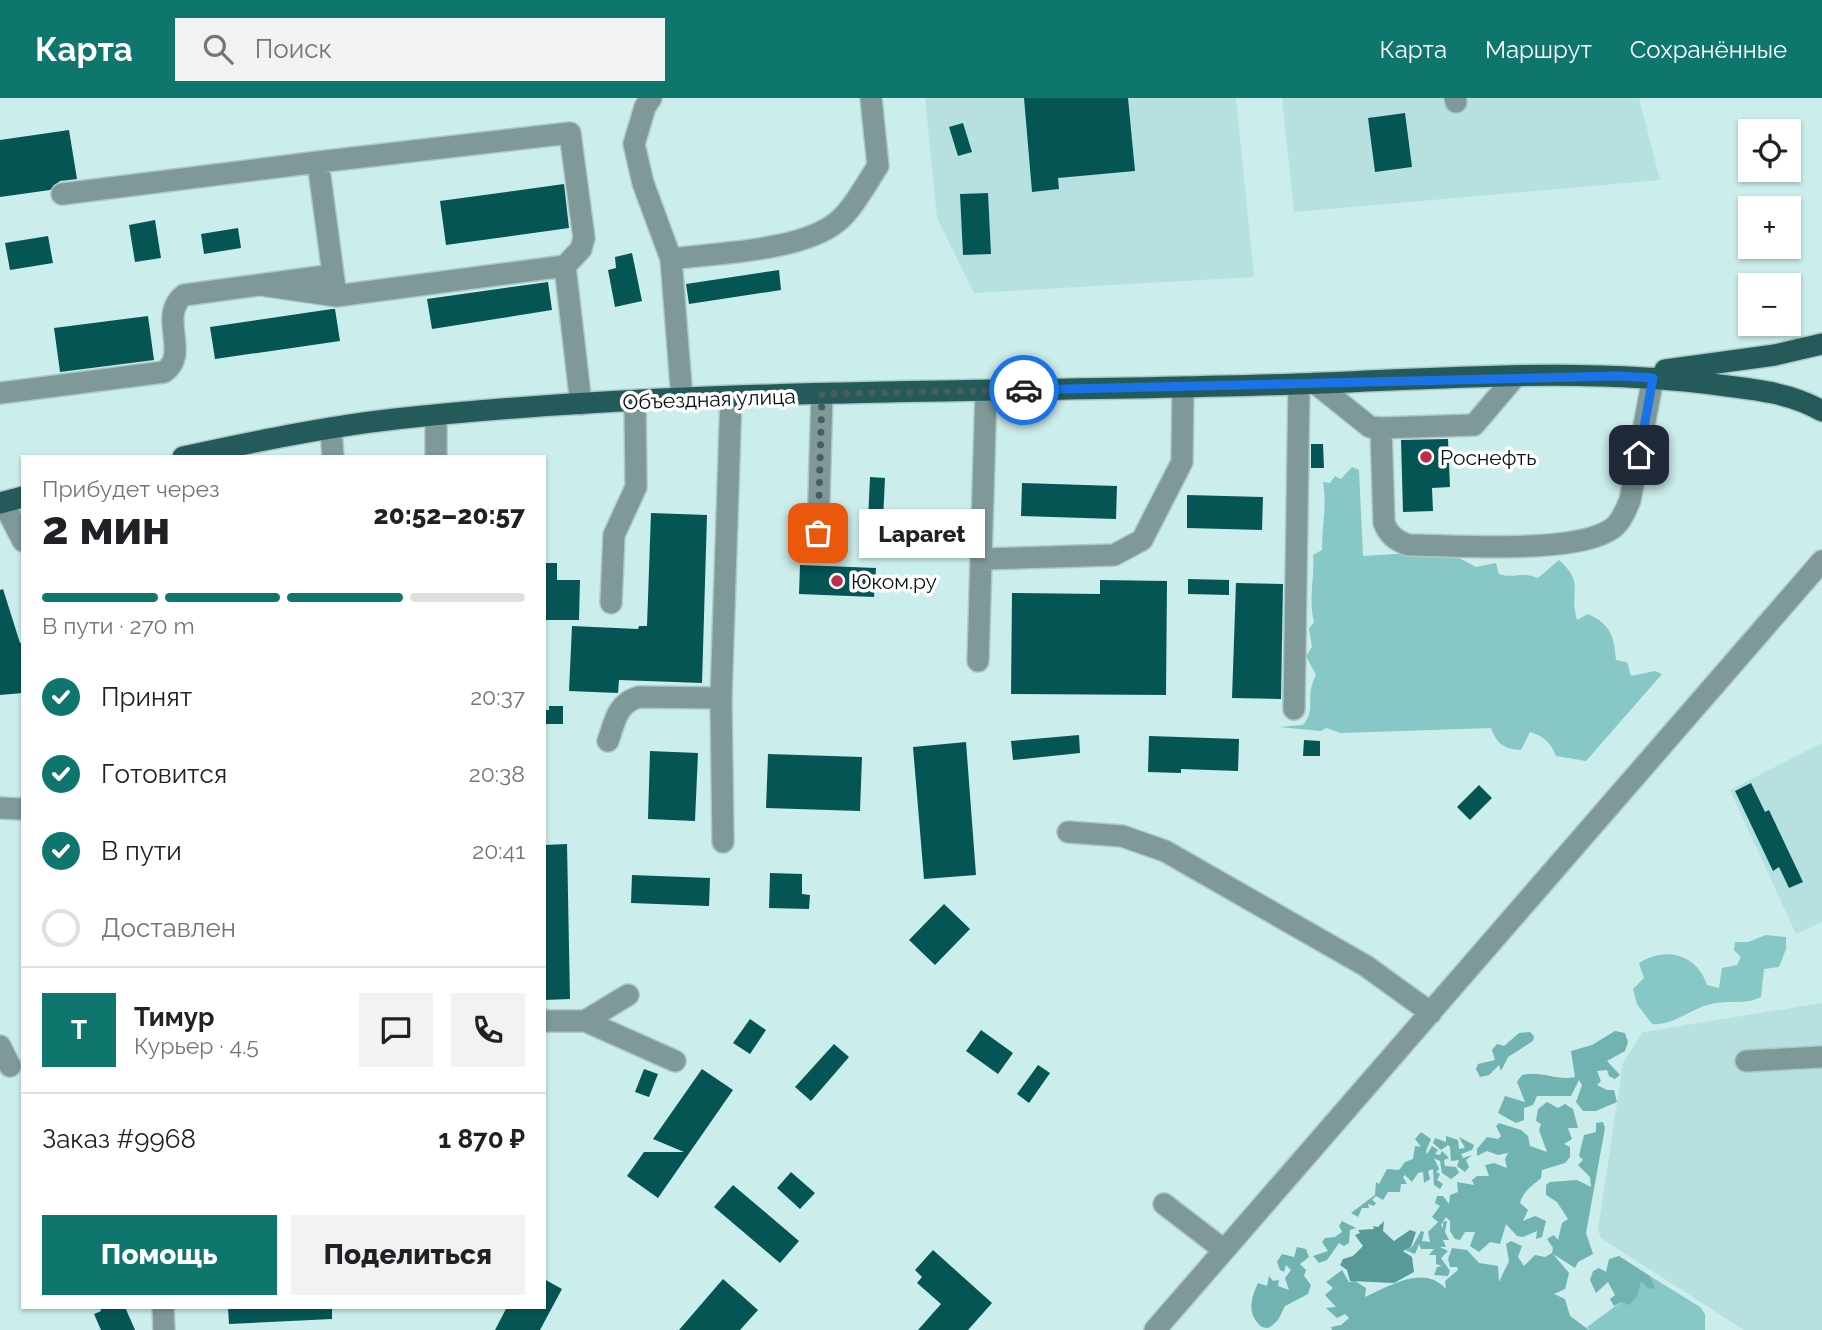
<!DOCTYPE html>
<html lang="ru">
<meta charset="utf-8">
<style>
body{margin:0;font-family:Raleway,sans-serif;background:#f2f2f2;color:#202124;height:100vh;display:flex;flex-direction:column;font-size:26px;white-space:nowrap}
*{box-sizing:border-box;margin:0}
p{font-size:23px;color:#757577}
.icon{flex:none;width:38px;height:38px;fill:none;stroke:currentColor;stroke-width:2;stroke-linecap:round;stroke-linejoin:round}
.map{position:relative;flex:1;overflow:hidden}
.side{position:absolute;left:21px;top:357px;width:525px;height:854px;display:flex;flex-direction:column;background:#fff;border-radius:0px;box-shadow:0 2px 5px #0004}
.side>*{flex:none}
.controls{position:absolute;left:1738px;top:21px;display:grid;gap:14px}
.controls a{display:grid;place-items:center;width:63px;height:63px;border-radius:0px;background:#fff;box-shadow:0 2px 5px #0004;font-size:35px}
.pin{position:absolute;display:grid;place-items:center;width:60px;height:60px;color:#fff;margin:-30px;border-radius:14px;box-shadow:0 4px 10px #0006}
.courier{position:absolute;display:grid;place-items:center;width:70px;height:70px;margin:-35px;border:5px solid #1a73e8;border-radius:50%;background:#fff;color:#222;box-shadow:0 2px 9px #0007}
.bubble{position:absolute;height:49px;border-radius:0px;background:#fff;box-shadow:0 2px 5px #0004;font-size:23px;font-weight:800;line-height:49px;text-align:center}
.headline em{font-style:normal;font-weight:800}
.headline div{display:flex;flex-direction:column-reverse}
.headline{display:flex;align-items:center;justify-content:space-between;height:119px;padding:0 21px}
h1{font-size:46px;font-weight:800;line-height:52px}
.bar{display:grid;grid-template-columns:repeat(4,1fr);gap:10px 7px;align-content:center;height:84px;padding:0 21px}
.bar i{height:9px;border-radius:5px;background:#e0e0e0}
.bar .active{background:#0f766e}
.bar p{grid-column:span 4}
.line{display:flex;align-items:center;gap:18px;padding:0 21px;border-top:2px solid #e0e0e0}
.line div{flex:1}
.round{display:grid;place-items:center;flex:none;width:74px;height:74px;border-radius:0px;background:#f2f2f2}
ol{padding:0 21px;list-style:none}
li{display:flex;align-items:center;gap:21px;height:77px}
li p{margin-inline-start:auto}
li .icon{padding:7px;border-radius:50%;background:#0f766e;color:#fff;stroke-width:4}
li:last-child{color:#757577}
li i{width:38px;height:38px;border:4px solid #e0e0e0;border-radius:50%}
.cta{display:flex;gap:14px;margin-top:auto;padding:14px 21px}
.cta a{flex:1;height:80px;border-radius:0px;background:#0f766e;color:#fff;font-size:28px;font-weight:800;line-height:80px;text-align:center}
.cta a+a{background:#f2f2f2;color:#202124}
header{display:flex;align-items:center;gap:42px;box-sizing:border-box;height:98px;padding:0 35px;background:#0f766e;color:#fff}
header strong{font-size:33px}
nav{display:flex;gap:38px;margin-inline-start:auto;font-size:24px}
.search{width:490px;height:63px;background:#f2f2f2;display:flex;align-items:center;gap:18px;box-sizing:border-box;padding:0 24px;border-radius:0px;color:#757577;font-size:26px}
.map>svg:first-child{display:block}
.built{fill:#b6e1e0}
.green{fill:#87c7c6}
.forest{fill:#70b3b1}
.water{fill:#589a98}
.building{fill:#065555}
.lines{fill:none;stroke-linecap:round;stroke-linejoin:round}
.minor-casing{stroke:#abc9c8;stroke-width:24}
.major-casing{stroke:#abc9c8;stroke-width:24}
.minor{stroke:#7e9998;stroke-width:21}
.major{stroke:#245b5a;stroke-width:21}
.done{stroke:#4a5d5c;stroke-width:7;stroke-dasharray:0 12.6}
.route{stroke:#1a73e8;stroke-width:9}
.poi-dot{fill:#bd2d4c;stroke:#fff;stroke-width:2.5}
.labels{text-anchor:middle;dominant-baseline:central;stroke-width:7;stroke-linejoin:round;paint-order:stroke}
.street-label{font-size:21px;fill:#050f0f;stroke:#fff}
.poi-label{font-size:21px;fill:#050f0f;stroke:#fff;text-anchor:start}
</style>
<header>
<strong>Карта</strong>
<div class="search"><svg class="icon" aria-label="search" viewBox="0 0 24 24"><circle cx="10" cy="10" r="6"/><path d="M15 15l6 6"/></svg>Поиск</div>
<nav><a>Карта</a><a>Маршрут</a><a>Сохранённые</a></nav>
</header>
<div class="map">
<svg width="1822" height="1232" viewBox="0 0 1822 1232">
<rect width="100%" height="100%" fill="#cbedeb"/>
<!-- built -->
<path class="built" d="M925,0H1236L1254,179L974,195L937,120Z
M1282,0H1639L1660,82L1294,114Z
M1822,645V824L1796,836L1730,692Z
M1822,905V1232H1744L1601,1140L1598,1132L1623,965L1643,934Z"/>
<!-- green -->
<path class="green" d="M1352,369L1359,372L1363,458L1429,454L1442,459L1455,458L1476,469L1496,465L1499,476C1514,481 1520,473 1538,480L1559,462C1586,487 1568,491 1577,522L1588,516C1611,526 1614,539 1616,562L1627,564L1631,578L1655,573L1662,576L1586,663L1556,658C1551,645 1544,638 1530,634L1521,652C1504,651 1497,646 1491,630L1341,635L1326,630L1321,633L1279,629L1303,627C1317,610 1304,600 1316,577L1306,558L1312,549L1309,531L1314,524C1308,500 1315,480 1313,457L1322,452C1322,428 1327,408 1323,384L1330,385L1335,378L1341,381Z
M1766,837L1786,839V851L1779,869L1764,871L1761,899C1745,907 1733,902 1716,905C1693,908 1675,928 1652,926L1637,906L1633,891L1644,880L1639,865C1665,848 1697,856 1707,887L1719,890L1722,870L1737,867L1741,859L1734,852L1735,844H1748Z
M1650,1178L1700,1209L1705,1216V1232H1589L1587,1229L1621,1204L1641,1182L1654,1191Z"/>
<!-- forest -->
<path class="forest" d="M1615,933L1625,935L1628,944L1625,953L1607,963L1620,977L1615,981L1609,978L1607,972L1597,973L1601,983L1597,987L1607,992H1614L1617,1004L1596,1013H1583L1576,1004L1582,987L1579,982L1571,998H1537L1533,1007L1524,1010V1022L1516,1025L1498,1015L1505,998L1525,1004L1517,984L1522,977C1541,972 1556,983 1575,979L1571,953L1592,947Z
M1530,934L1534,938L1533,943L1508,959L1501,973L1499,967L1489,977L1480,979L1476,971L1478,966L1495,962L1492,952L1497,946L1504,948L1519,935Z
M1547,1004L1558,1010L1565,1006L1573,1011L1578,1030H1568L1572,1041L1564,1046L1570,1049V1059L1565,1065L1542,1072L1541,1080C1533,1088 1524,1091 1520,1105L1528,1112L1523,1123L1535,1118L1546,1123L1542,1139L1536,1141L1537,1133L1523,1139L1517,1138L1506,1126L1500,1146L1490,1144L1479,1154L1470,1148L1475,1134H1465L1460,1142L1455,1141L1450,1133V1123L1446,1119L1441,1127L1443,1130V1124L1447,1123L1445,1134L1449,1142H1443L1446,1149H1440L1448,1153L1441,1160L1450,1173L1448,1178L1434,1177L1437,1169L1442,1168L1436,1166V1157H1429L1434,1151H1421L1419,1146L1415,1156L1405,1152L1412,1149L1421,1133L1424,1134L1422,1143L1430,1144L1428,1134L1438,1124L1432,1119L1440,1108L1435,1105L1437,1098H1443L1449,1106L1450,1097L1458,1094L1457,1084L1474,1087L1472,1082L1477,1078H1489L1485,1067L1494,1065L1507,1070L1505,1061L1508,1055L1498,1057L1487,1053L1477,1058V1051L1487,1039L1498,1041L1501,1038L1496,1028L1499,1025L1521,1032L1528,1038L1530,1048L1547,1054L1539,1032L1541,1026L1536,1023L1538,1011Z
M1603,1024L1605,1030L1586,1135L1593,1156L1578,1164L1575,1170L1553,1156L1569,1175L1565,1191L1554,1196L1565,1201L1570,1218L1589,1232H1332L1331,1229L1341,1227L1349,1220L1345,1216L1337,1220L1326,1210L1336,1209L1325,1197L1333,1190L1326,1184L1342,1172L1349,1184L1355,1183L1366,1190L1365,1199C1390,1188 1424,1166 1446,1191L1445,1183L1458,1172L1457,1169H1450L1448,1161L1452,1150L1467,1152L1479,1165L1498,1168L1499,1184L1509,1163L1506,1146L1511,1143L1522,1148L1518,1159L1524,1168L1535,1157L1545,1159L1552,1155L1553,1150L1547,1141L1554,1137L1558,1142L1562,1125L1568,1121L1557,1104L1546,1097V1087L1550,1084L1577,1082L1591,1089L1590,1079L1578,1067L1583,1062L1579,1058L1584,1037L1596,1034V1025Z
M1421,1034L1431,1041L1426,1053L1427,1056L1432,1048L1438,1052L1435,1056L1440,1057L1442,1053L1449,1060L1444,1062L1445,1068L1456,1069L1459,1075L1451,1081L1442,1075L1440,1063L1434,1060L1439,1071L1436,1074L1440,1076L1437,1082L1443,1086L1440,1091L1434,1087L1433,1071L1428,1073L1430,1081L1424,1085L1423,1074L1418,1075L1412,1084L1405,1077L1403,1079L1407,1086H1401L1400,1094H1388L1383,1102L1376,1098L1372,1102L1376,1105L1374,1108L1368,1106L1369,1110H1362L1358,1119L1351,1115L1375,1097L1376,1084L1379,1086L1387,1071L1399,1072L1405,1064L1413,1061L1415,1048L1421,1049L1415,1041Z
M1446,1038L1458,1042L1459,1051L1465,1050L1459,1039L1474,1047L1472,1052L1461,1056L1463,1060L1472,1057L1466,1062L1469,1069L1465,1074L1457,1068L1459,1062L1451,1063L1450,1049L1448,1047L1441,1052L1433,1045L1435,1040L1446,1044Z
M1342,1123L1356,1130L1350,1132L1349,1145L1344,1148L1339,1145L1327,1162L1319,1165L1313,1158L1328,1153L1322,1144L1325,1140L1335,1139L1342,1134L1339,1128Z
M1297,1149L1306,1151L1309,1159L1300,1166L1306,1172L1304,1178L1311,1187L1308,1196L1285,1208C1279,1219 1280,1223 1268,1230L1262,1229C1246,1217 1251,1200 1258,1185L1267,1188L1269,1178L1273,1183L1279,1182L1278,1188L1289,1192L1285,1180L1291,1172L1286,1167L1284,1174L1280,1172L1277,1164L1282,1156L1294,1159Z
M1619,1158L1650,1178L1655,1191L1648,1190L1641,1183L1637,1198L1629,1207L1621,1204L1614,1208L1610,1201L1615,1197L1608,1184L1596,1195L1590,1182L1593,1173L1599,1170L1606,1174L1609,1161Z"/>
<!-- water -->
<path class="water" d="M1384,1123L1383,1133L1394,1143L1410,1132L1416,1134L1411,1149L1403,1153L1412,1159L1414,1174L1394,1185L1350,1183L1347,1172L1340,1167L1343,1161L1353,1158L1363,1148L1355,1137L1360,1135L1358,1132L1374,1131L1373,1128L1378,1129Z"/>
<!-- building -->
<path class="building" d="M1024,0H1128L1135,73L1058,80L1059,91L1032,94Z
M1405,15L1412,69L1375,74L1368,20Z
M963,25L972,54L958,58L949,29Z
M69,32L77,81L60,83L50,92L0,99V42Z
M564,86L569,130L446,147L440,103Z
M988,95L991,156L963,157L960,96Z
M155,122L161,160L135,164L129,127Z
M238,130L241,150L204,156L201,136Z
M48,138L53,165L10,172L5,145Z
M632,155L642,203L615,209L608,172L616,170L615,159Z
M779,172L781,192L689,206L686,186Z
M548,184L552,212L432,231L427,201Z
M332,211H335L340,243L215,261L210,229Z
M148,218L154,262L60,274L54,230Z
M1448,341L1450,389L1432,390L1433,413L1403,414L1401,342Z
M1311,346H1323L1324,370H1311Z
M870,379L885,380L882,444L867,443Z
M1022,385L1117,388L1116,421L1021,418Z
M1187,397L1263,399L1262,432L1187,430Z
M651,415L707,417L702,585L619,582L618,595L569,593L572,528L638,531L639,528H647Z
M544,465H557V482H580L579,522H544Z
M800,467L876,470L874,499L799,496Z
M1188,481L1229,482V497L1188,496Z
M1100,482L1167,483L1166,597L1011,596L1012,495L1100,496Z
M1236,485L1283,486L1281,601L1232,600Z
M3,491L20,545L23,544V595L0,597V492Z
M549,608H563V626H544V612H549Z
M1079,637L1080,655L1013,662L1011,643Z
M1149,638L1239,641L1238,673L1181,671V675L1148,674Z
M1304,642L1320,643V658H1303Z
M966,644L976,777L924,781L913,649Z
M650,653L698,655L695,723L648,721Z
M768,656L862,659L860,713L766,710Z
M1751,685L1765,714L1769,712L1803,784L1789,790L1779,769L1773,773L1735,693Z
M1479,687L1492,700L1470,722L1457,709Z
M567,746L570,901L544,902V747Z
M770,775L802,776V796L810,797L809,811L769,810Z
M632,777L710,780L709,808L631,805Z
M944,806L970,831L935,867L909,842Z
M750,921L766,932L750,956L733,945Z
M981,932L1013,955L998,976L966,953Z
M834,946L849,959L811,1003L795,989Z
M1038,967L1050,975L1029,1005L1017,996Z
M644,971L658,976L649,999L635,994Z
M702,971L733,992L658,1100L627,1078L644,1054H684L653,1041Z
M791,1074L815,1095L800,1111L777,1090Z
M733,1087L799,1143L780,1165L714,1109Z
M933,1152L992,1205L968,1232H918L941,1206L917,1185L922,1179L915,1172Z
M544,1181L562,1191L540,1232H495L507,1209H544Z
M723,1181L758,1212L740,1232H679Z
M100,1209H125L135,1232H101L94,1216L101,1213Z
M228,1209H332V1221L229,1226Z"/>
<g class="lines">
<defs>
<path id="minor" d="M651,0L645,9L634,46L643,85L671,161L682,301
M1455,0L1456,4
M62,96L318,64
M671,161C716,155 802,153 837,124C853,111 866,86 878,68L871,0
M261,187L336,198L565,168L581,306
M336,198L318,64L570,35L584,140L581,151L565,168
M1315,285L1370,329L1381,330L1474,327L1514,280
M0,295L164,274C191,256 157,218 184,197L333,177
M436,318V359
M331,330L333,359
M1381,330L1384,425C1389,437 1395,442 1408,447C1454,447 1577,457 1613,430C1621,424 1626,412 1630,402L1653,280
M3,404L23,443
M818,435L822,296
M981,461L1114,457L1142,442L1182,364L1183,289
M611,505L614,437L636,389L635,304
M978,563L986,293
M1294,611L1299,286
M608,643C615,623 617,605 639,599L721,600
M0,710L23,711
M1068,734L1122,738L1165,753L1366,868L1431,915
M723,744L721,600L731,299
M544,923H585L675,963
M585,923L628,897
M0,948L10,968
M1746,963L1822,959
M1164,1106L1224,1152
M163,1209L164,1232
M1155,1232L1822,463"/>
<path id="major" d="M1665,272L1775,257L1822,246
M183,359C253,344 324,329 395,321C694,288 996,296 1297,286C1439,281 1585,268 1727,288C1760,292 1793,296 1822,313
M0,405L23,399"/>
</defs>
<!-- minor casing -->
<use href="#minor" class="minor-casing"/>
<!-- major casing -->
<use href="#major" class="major-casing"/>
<!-- minor -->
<use href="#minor" class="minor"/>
<!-- major -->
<use href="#major" class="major"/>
</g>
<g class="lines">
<!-- done -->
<path class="done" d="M818,435L822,296L1024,292"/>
<!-- route -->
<path class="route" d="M1024,292L1617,278L1653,280L1639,357"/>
</g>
<!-- markers -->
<g class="poi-dot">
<circle cx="1426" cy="359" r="7"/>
<circle cx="837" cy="483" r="7"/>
</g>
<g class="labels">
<!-- street labels -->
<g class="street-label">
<text transform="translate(709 301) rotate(-2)">Объездная улица</text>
</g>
<!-- poi labels -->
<g class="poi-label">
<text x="1440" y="359">Роснефть</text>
<text x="851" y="483">Юком.ру</text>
</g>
</g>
</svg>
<div class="controls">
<a><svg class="icon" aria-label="locate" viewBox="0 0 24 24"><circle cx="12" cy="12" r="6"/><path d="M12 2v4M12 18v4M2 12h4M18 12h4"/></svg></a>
<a>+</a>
<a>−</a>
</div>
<div class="pin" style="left:818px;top:435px;background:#ea580c"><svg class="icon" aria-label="bag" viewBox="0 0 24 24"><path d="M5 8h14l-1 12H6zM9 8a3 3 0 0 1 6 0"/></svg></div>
<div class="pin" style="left:1639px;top:357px;background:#1f2937"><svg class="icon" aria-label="home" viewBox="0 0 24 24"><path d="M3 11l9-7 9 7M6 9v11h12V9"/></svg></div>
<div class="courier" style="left:1024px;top:292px"><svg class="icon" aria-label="car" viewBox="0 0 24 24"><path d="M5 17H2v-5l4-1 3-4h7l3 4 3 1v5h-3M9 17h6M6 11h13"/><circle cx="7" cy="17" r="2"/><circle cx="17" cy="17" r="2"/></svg></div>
<div class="bubble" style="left:859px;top:411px;width:126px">Laparet</div>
<section class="side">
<div class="headline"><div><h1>2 мин</h1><p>Прибудет через</p></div><em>20:52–20:57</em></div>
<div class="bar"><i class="active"></i><i class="active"></i><i class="active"></i><i></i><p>В пути · 270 m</p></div>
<ol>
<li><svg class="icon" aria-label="check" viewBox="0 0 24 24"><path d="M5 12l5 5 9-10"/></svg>Принят<p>20:37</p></li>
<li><svg class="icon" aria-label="check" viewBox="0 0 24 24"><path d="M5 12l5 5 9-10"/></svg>Готовится<p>20:38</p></li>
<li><svg class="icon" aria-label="check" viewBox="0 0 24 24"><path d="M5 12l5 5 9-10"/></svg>В пути<p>20:41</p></li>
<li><i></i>Доставлен</li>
</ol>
<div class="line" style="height:126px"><b class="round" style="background:#0f766e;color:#fff">Т</b><div><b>Тимур</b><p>Курьер · 4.5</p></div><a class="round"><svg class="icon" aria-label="chat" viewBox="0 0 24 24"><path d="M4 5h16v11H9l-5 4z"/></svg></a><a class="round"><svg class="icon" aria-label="phone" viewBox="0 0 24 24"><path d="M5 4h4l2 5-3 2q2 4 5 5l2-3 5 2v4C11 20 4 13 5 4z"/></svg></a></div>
<div class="line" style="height:91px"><div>Заказ #9968</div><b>1 870 ₽</b></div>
<div class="cta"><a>Помощь</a><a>Поделиться</a></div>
</section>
</div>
